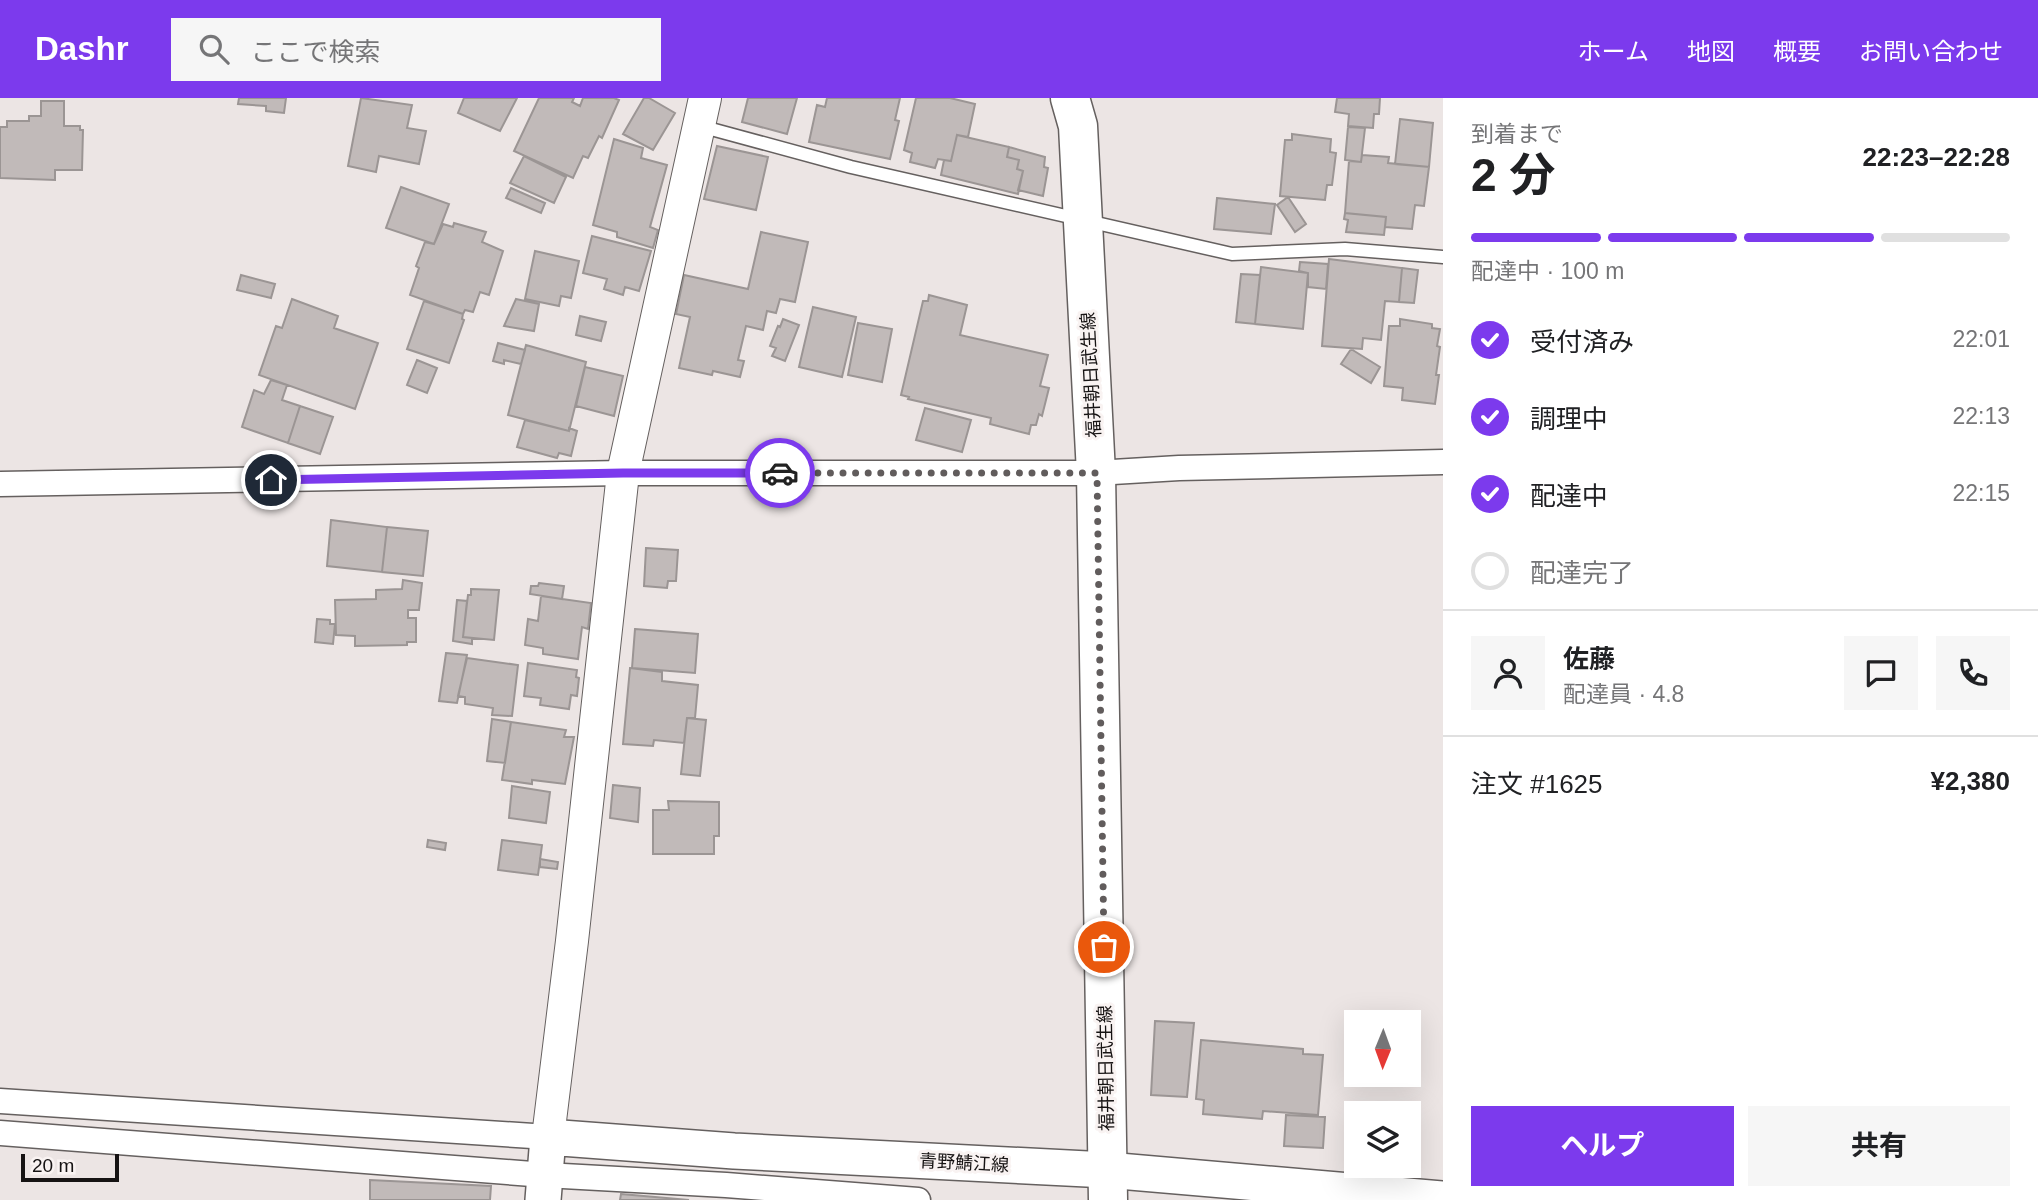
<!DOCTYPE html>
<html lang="ja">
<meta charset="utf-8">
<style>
body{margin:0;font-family:Helvetica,"Noto Sans JP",sans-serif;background:#f6f6f6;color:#202124;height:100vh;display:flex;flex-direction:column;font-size:26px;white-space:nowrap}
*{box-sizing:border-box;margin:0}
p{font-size:23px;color:#757577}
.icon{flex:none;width:38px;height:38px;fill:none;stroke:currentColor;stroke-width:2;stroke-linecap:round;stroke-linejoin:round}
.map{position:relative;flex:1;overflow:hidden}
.side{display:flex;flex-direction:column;background:#fff;width:595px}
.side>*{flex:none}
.needle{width:46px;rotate:181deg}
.tools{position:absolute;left:1344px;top:912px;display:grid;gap:14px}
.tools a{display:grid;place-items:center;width:77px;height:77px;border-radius:0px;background:#fff;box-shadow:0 7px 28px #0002;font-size:35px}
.scale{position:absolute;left:21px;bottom:18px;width:98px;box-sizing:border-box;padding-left:7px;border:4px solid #161313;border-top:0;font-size:19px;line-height:24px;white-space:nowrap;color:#161313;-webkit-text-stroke:5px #f9f3f2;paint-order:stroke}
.pin{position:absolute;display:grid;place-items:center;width:60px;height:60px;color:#fff;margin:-30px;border:4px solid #fff;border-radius:50%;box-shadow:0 2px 7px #0007}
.courier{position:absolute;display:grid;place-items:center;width:70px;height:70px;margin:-35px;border:5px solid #7c3aed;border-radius:50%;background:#fff;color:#222;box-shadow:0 2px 9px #0007}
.overview em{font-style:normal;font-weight:700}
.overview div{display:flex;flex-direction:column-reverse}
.overview{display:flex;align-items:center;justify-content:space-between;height:119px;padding:0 28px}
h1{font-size:46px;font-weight:700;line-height:52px}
.bar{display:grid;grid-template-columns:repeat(4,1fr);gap:10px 7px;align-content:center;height:84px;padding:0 28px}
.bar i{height:9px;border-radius:5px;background:#e0e0e0}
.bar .current{background:#7c3aed}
.bar p{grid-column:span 4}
.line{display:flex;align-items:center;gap:18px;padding:0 28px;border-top:2px solid #e0e0e0}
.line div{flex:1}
.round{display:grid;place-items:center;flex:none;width:74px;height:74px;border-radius:0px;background:#f6f6f6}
ol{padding:0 28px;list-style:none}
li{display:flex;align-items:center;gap:21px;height:77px}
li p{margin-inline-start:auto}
li .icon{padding:7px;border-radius:50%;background:#7c3aed;color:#fff;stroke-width:4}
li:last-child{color:#757577}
li i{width:38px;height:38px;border:4px solid #e0e0e0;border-radius:50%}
.primary-button{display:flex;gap:14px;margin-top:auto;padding:14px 28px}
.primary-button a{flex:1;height:80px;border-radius:0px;background:#7c3aed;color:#fff;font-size:28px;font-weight:700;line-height:80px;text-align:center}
.primary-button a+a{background:#f6f6f6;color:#202124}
header{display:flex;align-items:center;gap:42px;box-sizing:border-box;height:98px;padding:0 35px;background:#7c3aed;color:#fff}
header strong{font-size:33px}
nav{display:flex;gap:38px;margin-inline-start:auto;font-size:24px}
.search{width:490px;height:63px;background:#f6f6f6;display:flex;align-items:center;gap:18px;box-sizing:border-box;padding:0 24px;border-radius:0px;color:#757577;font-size:26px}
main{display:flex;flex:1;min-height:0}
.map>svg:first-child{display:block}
.building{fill:#c1bab9;stroke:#9b9594;stroke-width:2}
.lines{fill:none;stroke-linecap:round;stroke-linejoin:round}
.service-casing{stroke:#65605f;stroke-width:15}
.minor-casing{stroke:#65605f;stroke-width:27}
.tertiary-casing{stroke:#65605f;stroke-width:34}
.secondary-casing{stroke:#65605f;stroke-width:38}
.primary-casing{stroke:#65605f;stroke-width:41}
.service{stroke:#fff;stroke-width:12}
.minor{stroke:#fff;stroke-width:24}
.tertiary{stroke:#fff;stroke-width:32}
.secondary{stroke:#fff;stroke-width:35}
.primary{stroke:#fff;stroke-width:38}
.done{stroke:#615c5c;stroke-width:7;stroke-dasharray:0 12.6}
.route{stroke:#7c3aed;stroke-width:9}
.labels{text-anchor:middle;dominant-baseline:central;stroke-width:6;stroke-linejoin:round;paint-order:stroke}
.street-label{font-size:18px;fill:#161313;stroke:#f9f3f2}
</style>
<header>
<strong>Dashr</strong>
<div class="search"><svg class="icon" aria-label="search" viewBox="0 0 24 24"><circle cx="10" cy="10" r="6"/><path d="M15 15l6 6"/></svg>ここで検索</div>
<nav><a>ホーム</a><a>地図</a><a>概要</a><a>お問い合わせ</a></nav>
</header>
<main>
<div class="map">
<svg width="1443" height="1102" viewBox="0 0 1443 1102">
<rect width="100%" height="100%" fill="#ece5e4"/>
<!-- building -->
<path class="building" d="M239,0H286L284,15L266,13V8L238,6Z
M361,0L412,7L407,30L426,33L419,66L379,58L376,74L348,68Z
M464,0H517L500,33L458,15Z
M539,0H574L572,4L580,8L583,0H614L619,2L602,40L599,38L588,60L583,58L573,80L514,53Z
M644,0H649L675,15L653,52L623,36Z
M748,0H797L787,36L742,24Z
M827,0H900L895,22L899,23L890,61L809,44L817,7L825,9Z
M916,0H950L975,6L968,39L957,37L951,63L938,61L935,70L910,64L912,55L904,52Z
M1337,0H1380L1379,16H1374L1373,30L1348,28L1349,16L1335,14Z
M41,3H64V28H80V32H83L82,72H55V82L0,80V29H7V23H29V18H41Z
M1400,21L1433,25L1429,69L1395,66Z
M1348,29L1365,30L1361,64L1345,62Z
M1292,36L1331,41L1330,54L1336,55L1332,87H1327L1325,102L1280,98L1285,42H1292Z
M957,37L1009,49L1007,59L1019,62L1017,71L1023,73L1018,96L941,77L944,62L951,63Z
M614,41L643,50L641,60L667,67L650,129L658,132L653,150L617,139V134L593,127Z
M717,48L768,59L756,112L704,101Z
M1009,49L1045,59L1044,69L1048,70L1043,98L1018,92L1023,73L1017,71L1019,62L1007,59Z
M1362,57L1389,59L1388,65L1429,69L1424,108L1415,107L1412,131L1385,129L1386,119L1345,115L1349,63L1361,64Z
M524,58L566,79L554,105L510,85Z
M401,89L449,106L434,146L386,130Z
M511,90L545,105L541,115L506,100Z
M1288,99L1306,126L1295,134L1277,107Z
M1217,100L1275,106L1271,136L1214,131Z
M1345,115L1386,119L1384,137L1346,134L1348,122L1344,121Z
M454,125L486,134L482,144L503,153L489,197L480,194L473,214L465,212L463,216L410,197L419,170L416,168L425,144L434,146L443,126L453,129Z
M761,134L808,144L795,204L780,201L776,215L767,213L763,232L746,228L738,262L744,263L740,279L713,273L712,277L679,270L690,219L676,216L684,177L748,191Z
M592,138L651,153L639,193L625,189L623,197L604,191L607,181L583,175Z
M535,153L579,163L571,200L561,198L559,208L525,201Z
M1329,161L1402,170L1399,204L1385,203L1381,242L1363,240L1362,251L1322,248Z
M1300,164L1328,166L1326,191L1308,189V175L1299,173Z
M1261,169L1308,175L1303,231L1255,226Z
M1402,170L1418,172L1414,205L1399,204Z
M1241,176L1260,177L1255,226L1236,224Z
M241,177L275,186L271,200L237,192Z
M929,197L967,207L960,237L1048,257L1040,288L1049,290L1042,318L1039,316L1036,327H1031L1029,336L990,326L991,320L908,301L909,299L901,297L923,203H928Z
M292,201L338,218L334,230L378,245L355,311L259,277L276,228L282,230Z
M516,201L539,206L534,233L504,228Z
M424,203L463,216L462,221L464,222L449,265L407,251Z
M813,209L856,219L842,279L799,269Z
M580,218L606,224L601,243L576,237Z
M783,221L799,227L785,263L772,258L776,250L770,248L778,228L780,229Z
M1400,221L1432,226V230L1440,231L1437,248L1440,249L1436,277H1439L1435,306L1402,302L1403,290L1384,288L1389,228H1400Z
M858,225L892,231L882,284L848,277Z
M498,245L525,252L521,266L504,262V266L493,263Z
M526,247L586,264L569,333L508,317Z
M1351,251L1380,269L1371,285L1341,266Z
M417,262L437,270L427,295L407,287Z
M585,269L623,278L614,318L576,308Z
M271,282L287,287L282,302L300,308L288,345L242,329L254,292L264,296Z
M300,308L333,319L320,356L288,345Z
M925,310L971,322L962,354L916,342Z
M525,322L569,333V330L577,333L571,358L559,355L557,360L517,349Z
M331,422L387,429L382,474L327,468Z
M387,429L428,433L423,478L382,474Z
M646,450L678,452L676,483H668L667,490L644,488Z
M403,482L422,485L419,512H408V520H416V544H407V547L355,548V538L336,537L335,502L376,501V492L402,491Z
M539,485L564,488L562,501L530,496L531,488H538Z
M471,491L499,492L494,542L463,539L468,497H471Z
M541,498L591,505L588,531L582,529L578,561L543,556V550L525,547L528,521L538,523Z
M457,502L467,503L463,539L472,540V546L453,543Z
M317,521L330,522V526H335L333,546L315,544Z
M635,531L698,536L695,575L632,570Z
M446,555L467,557L457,605L439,603Z
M467,560L518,567L512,618L492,617L493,610L465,606V599L458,598Z
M528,565L577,572L576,579L579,580L577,598L571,597L569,611L540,607L541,600L524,598Z
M630,570L662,574V583L698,587L695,620H687L684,645L654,642L653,648L623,646Z
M687,620L706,622L700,678L681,676Z
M492,621L511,624L505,665L487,663Z
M511,624L566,632L564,639H574L565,686L532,682V686L502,682Z
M613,687L640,690L638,724L610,720Z
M512,688L550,694L546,725L509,720Z
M668,703L719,704V738H714V756H653V712H669Z
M428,742L446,745L445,752L427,749Z
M502,742L542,747L538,777L498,772Z
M540,761L558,764L557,771L540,769Z
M1155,923L1194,925L1187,999L1151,997Z
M1201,942L1303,951V956L1323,957L1318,1017L1263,1013L1262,1021L1203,1016L1204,1002L1196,1001Z
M1286,1017L1325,1019L1323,1050L1284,1048Z
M370,1082L491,1088L490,1102H370Z
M621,1096L689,1102H620Z"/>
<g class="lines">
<defs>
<path id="service" d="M700,28L851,69L1232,156L1345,151L1443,159"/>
<path id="minor" d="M0,386L623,375H1096L1179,370L1443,364
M0,1003L548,1039
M0,1035L545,1077L726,1087L918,1102"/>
<path id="tertiary" d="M548,1039L572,843L623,375L705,0"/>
<path id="secondary" d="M543,1102L548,1039L734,1053L1107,1072L1443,1101"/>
<path id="primary" d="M1070,0L1078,28L1096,375L1108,1102"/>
</defs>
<!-- service casing -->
<use href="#service" class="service-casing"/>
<!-- minor casing -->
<use href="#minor" class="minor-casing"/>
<!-- tertiary casing -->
<use href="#tertiary" class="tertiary-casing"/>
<!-- secondary casing -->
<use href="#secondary" class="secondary-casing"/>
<!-- primary casing -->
<use href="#primary" class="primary-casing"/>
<!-- service -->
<use href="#service" class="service"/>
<!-- minor -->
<use href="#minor" class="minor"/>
<!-- tertiary -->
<use href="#tertiary" class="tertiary"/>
<!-- secondary -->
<use href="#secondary" class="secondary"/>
<!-- primary -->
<use href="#primary" class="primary"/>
</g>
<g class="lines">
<!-- done -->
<path class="done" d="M780,375H1097L1104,849"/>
<!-- route -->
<path class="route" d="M271,382L623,375H780"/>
</g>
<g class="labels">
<!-- street labels -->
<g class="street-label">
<text transform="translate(1091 277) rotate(-93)">福井朝日武生線</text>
<text transform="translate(1106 970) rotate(-91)">福井朝日武生線</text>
<text transform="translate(964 1065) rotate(3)">青野鯖江線</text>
</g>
</g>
</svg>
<div class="tools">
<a><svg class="needle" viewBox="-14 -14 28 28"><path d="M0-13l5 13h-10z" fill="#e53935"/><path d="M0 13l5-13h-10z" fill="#757577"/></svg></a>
<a><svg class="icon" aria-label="layers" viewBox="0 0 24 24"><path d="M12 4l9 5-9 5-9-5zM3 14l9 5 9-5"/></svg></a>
</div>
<div class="scale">20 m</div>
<div class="pin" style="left:1104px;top:849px;background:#ea580c"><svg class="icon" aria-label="bag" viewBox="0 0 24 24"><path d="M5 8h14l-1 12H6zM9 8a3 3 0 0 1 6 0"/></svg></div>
<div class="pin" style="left:271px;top:382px;background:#1f2937"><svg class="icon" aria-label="home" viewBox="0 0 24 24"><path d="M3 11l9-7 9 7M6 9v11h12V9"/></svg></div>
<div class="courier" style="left:780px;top:375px"><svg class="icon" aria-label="car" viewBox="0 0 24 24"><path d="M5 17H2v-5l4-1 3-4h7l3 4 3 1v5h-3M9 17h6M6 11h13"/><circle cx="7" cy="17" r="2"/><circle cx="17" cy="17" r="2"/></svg></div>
</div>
<section class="side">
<div class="overview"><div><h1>2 分</h1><p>到着まで</p></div><em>22:23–22:28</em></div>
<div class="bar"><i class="current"></i><i class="current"></i><i class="current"></i><i></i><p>配達中 · 100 m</p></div>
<ol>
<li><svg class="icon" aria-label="check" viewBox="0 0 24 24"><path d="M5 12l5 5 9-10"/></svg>受付済み<p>22:01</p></li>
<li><svg class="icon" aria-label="check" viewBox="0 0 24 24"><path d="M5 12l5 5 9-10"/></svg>調理中<p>22:13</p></li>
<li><svg class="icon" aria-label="check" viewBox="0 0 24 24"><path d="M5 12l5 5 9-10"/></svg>配達中<p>22:15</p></li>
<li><i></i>配達完了</li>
</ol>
<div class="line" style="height:126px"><a class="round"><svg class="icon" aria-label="person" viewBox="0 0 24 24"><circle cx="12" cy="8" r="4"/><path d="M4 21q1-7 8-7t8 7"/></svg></a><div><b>佐藤</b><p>配達員 · 4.8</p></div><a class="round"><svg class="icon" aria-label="chat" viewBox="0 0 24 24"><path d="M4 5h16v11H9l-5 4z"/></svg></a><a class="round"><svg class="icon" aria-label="phone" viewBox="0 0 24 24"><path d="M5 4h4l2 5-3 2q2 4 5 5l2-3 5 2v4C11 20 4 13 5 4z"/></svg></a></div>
<div class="line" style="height:91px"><div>注文 #1625</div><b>¥2,380</b></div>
<div class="primary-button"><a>ヘルプ</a><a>共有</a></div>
</section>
</main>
